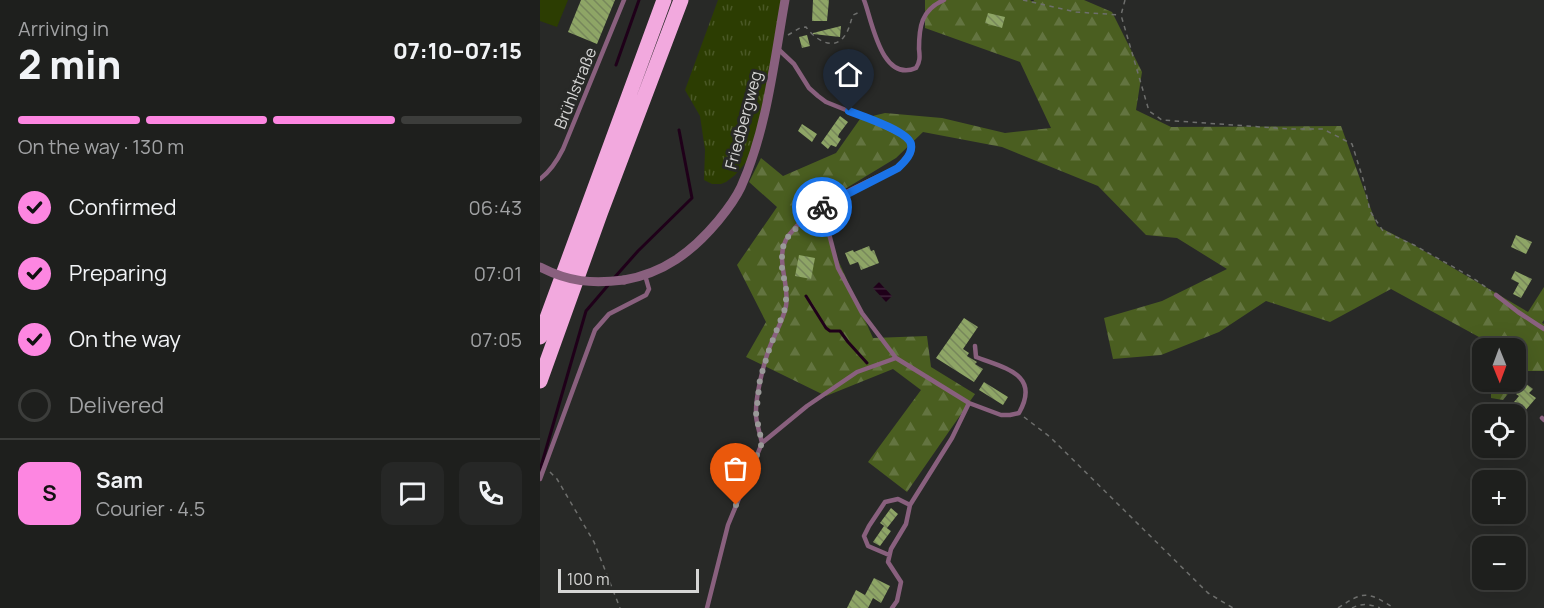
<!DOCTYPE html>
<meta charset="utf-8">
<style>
body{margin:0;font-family:Manrope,sans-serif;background:#262726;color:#f1f3f6;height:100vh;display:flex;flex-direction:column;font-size:22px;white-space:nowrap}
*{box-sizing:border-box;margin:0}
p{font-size:20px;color:#a1a2a4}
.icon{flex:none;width:33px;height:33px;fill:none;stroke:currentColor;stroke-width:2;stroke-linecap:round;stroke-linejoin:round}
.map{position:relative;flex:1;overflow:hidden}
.panel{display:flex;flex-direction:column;background:#1e1f1d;width:540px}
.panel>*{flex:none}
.needle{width:39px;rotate:179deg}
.fabs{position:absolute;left:932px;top:338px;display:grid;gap:12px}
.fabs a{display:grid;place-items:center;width:54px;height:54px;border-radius:12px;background:#1e1f1d;box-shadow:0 6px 24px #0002,0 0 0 2px #3c3d3b;font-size:30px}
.scale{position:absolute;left:18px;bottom:15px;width:141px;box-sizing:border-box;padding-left:6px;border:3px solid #d6d6d5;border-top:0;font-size:16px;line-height:21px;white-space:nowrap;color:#d6d6d5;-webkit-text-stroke:4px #282927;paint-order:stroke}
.pin{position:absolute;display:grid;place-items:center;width:51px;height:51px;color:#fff;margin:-62px -26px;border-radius:50% 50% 50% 0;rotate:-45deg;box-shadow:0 0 6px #0007}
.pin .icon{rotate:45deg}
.courier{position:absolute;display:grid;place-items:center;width:60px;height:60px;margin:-30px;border:4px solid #1a73e8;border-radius:50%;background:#fff;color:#222;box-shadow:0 2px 8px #0007}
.head em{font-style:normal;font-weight:800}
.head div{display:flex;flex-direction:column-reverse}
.head{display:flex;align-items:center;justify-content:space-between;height:102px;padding:0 18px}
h1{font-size:39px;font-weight:800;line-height:45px}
.bar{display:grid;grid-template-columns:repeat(4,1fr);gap:9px 6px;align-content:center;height:72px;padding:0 18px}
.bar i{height:8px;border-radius:4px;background:#3c3d3b}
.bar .active{background:#fd86e1}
.bar p{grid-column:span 4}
.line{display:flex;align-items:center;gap:15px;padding:0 18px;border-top:2px solid #3c3d3b}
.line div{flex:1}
.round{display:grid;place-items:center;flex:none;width:63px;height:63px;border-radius:12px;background:#262726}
ol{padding:0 18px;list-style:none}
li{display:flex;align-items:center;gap:18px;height:66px}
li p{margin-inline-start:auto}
li .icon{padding:6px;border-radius:50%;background:#fd86e1;color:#111;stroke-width:4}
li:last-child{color:#a1a2a4}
li i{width:33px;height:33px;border:3px solid #3c3d3b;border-radius:50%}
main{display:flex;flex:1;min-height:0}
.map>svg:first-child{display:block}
.grass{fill:url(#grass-tufts)}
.forest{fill:url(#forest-firs)}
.garden{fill:#2c3d02}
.water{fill:url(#water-rules)}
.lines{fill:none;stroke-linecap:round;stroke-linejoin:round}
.stream{stroke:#1f0019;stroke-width:3}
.building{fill:url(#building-back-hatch)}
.path{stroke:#6e6f6d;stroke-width:1.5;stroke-dasharray:4.5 4.5;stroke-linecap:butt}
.service{stroke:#89607e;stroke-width:4.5}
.minor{stroke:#89607e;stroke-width:9}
.trunk{stroke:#f2a9de;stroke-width:15}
.minor-bridge{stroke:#89607e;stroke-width:9}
.done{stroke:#999998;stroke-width:6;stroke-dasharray:0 10.8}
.route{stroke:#1a73e8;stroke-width:8}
.labels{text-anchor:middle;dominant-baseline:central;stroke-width:6;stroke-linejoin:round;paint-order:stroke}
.street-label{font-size:16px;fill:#d6d6d5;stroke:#282927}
</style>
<main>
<section class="panel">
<div class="head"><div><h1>2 min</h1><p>Arriving in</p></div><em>07:10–07:15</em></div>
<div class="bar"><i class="active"></i><i class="active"></i><i class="active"></i><i></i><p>On the way · 130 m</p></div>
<ol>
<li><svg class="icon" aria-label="check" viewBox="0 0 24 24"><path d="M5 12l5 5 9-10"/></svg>Confirmed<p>06:43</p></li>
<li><svg class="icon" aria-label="check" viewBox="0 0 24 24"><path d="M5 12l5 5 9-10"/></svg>Preparing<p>07:01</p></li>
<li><svg class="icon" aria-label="check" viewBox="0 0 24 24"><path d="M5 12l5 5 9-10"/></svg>On the way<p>07:05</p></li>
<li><i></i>Delivered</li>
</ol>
<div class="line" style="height:108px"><b class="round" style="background:#fd86e1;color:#111">S</b><div><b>Sam</b><p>Courier · 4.5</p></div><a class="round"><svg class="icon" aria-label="chat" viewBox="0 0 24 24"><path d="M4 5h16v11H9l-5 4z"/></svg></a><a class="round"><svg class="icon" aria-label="phone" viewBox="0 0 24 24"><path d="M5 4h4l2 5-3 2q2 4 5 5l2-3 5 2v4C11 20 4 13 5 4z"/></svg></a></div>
</section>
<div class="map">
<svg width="1004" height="608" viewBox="0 0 1004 608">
<defs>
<pattern id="grass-tufts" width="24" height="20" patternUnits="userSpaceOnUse" patternTransform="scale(1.5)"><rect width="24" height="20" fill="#2c3d02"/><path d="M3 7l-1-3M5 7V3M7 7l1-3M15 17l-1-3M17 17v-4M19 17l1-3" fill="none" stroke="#4a5826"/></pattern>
<pattern id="forest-firs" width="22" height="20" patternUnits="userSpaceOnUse" patternTransform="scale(1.5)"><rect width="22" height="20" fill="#4a5e20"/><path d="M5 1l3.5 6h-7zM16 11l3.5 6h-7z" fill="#637440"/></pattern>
<pattern id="water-rules" width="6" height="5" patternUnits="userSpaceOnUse" patternTransform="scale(1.5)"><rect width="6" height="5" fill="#1f0019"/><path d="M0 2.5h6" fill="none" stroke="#3f243a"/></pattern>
<pattern id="building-back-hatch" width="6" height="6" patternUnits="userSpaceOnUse" patternTransform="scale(1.5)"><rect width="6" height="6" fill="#8ea566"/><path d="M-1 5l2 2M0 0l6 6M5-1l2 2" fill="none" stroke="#77875b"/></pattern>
</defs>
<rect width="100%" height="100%" fill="#282927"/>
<!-- grass -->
<path class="grass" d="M178,0H245L214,153L195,175L186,182L181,184H172L164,180L165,150L160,116L145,90Z"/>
<!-- forest -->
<path class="forest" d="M385,0H490L493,2L494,0H544L572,12L602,72L596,110L631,127L801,126L837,226L874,245L988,312L1004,287V320L1002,323L1004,324V371H986L963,400L951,398V381H975V348H951L950,343L851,289L790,322L726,301L679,332L621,355L573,359L564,318L622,301L687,269L637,238L606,235L558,186L462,147L383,132L356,158L277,206L289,240L333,338L387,336L391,367L435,394L367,492L328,462L381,390L353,369L286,396L206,357L226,322L197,265L237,207L209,182L221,158L243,176L296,153L320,119L345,113L402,118L465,133L511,128L480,62L385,28Z"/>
<!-- garden -->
<path class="garden" d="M0,0H28L17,27L0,21Z"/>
<!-- water -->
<path class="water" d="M339,282L352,296L346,302L333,288Z"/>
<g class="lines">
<!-- stream -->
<path class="stream" d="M76,65L99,0
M74,278L98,251L152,198L139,130
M266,296L286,328L290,331H300L308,342L327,363
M0,470L46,311L70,283"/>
</g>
<!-- building -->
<path class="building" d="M41,0H75L57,44L28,32Z
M273,0H289L287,21H272Z
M448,13L465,17L462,28L445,23Z
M301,26L300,37L273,34V33Z
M267,35L270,46L262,48L259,37Z
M300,116L308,122L299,134L298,137L301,139L296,147L291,145L288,149L281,143Z
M262,124L277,134L272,142L258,131Z
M976,235L992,242L986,254L971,247Z
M329,246L331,251L334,250L339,263L321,270L318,262L310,265L305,253L313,250L314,252Z
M259,255L275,258L271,279L255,276Z
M975,271L992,279L981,298L973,294L979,283L971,279Z
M424,318L438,327L423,349L429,353L427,356L437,362L435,364L443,369L434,382L396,358Z
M444,382L468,397L463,405L439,390Z
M985,383L993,389L989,393L996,398L984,412L974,404V402L979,396L976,394Z
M351,508L358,514L347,528L340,523Z
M344,526L351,531L340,546L333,542Z
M334,578L350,586L341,603L333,598L328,608H307L316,590L325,595Z"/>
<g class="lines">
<!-- path -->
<path class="path" d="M483,0L536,12L580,15
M585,0L581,15L609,111L622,120L750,129H783L812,144L823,179L830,211L843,231L874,245L933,278L951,291
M248,35L260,28L266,27C274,38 291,51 303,38C309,31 310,23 313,15L320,12
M484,417L510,437L668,593L693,608
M10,472L17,479L54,542L80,608
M798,608C824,591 827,591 854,608
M812,608C821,603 830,604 840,608"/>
<!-- service -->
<path class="service" d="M324,0C332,20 341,83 376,68C380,62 380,57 379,49C379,27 381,10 404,0
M0,179C11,171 17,161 23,149L84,0
M282,207L298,268L322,313L356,358L429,403L461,415H470L479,413C501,374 464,368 436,357L435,346
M956,295L978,312L1004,329
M1002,418L1004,420
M222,443C220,434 217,425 216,416C215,398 223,366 229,349C234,335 243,321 246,306C250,282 233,257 249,235C272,204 324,184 358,167L365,161L370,154L371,147L370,142L368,138L331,120L286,102L278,96L269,88L254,64L237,48
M0,479L55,330L69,314L106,295L109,289L105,275
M349,555L328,546L324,536L329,526L345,502L358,499L370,505
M167,608L188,525L222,443L267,406L317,372L356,358
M352,608L357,601L361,582L348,562L351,549L366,524L370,505L412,438L429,403"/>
<!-- minor -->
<path class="minor" d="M84,280C124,273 152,252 178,221C187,210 195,200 201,187C227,129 234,62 245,0"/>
<!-- trunk -->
<path class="trunk" d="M0,337L124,0
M0,381L60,214L141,0"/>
<!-- minor-bridge -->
<path class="minor-bridge" d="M0,267C29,282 52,284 84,280"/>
</g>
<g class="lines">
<!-- done -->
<path class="done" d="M196,505L222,443L216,415L220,379L229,350L246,306V288L242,269V249L249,235L266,219L282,207"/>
<!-- route -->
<path class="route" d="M282,207L358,168C364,162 373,154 371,144C368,131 322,116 309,111"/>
</g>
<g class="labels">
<!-- street labels -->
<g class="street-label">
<text transform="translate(35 88) rotate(-68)">Brühlstraße</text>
<text transform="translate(203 120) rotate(-75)">Friedbergweg</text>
</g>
</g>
</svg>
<div class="fabs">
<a><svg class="needle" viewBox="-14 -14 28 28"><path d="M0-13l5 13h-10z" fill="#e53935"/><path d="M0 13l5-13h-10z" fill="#a1a2a4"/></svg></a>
<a><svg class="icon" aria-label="locate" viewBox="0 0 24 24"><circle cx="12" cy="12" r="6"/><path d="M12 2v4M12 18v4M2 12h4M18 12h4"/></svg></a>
<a>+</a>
<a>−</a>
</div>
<div class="scale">100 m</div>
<div class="pin" style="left:196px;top:505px;background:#ea580c"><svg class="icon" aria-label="bag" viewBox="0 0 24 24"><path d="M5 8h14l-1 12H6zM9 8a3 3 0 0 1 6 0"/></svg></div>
<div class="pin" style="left:309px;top:111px;background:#1f2937"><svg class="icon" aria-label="home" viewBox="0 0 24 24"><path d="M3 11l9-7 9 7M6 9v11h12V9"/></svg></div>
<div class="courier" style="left:282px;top:207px"><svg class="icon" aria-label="bike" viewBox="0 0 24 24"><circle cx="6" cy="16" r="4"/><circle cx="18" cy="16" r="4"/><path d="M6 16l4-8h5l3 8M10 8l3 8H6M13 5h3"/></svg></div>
</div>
</main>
